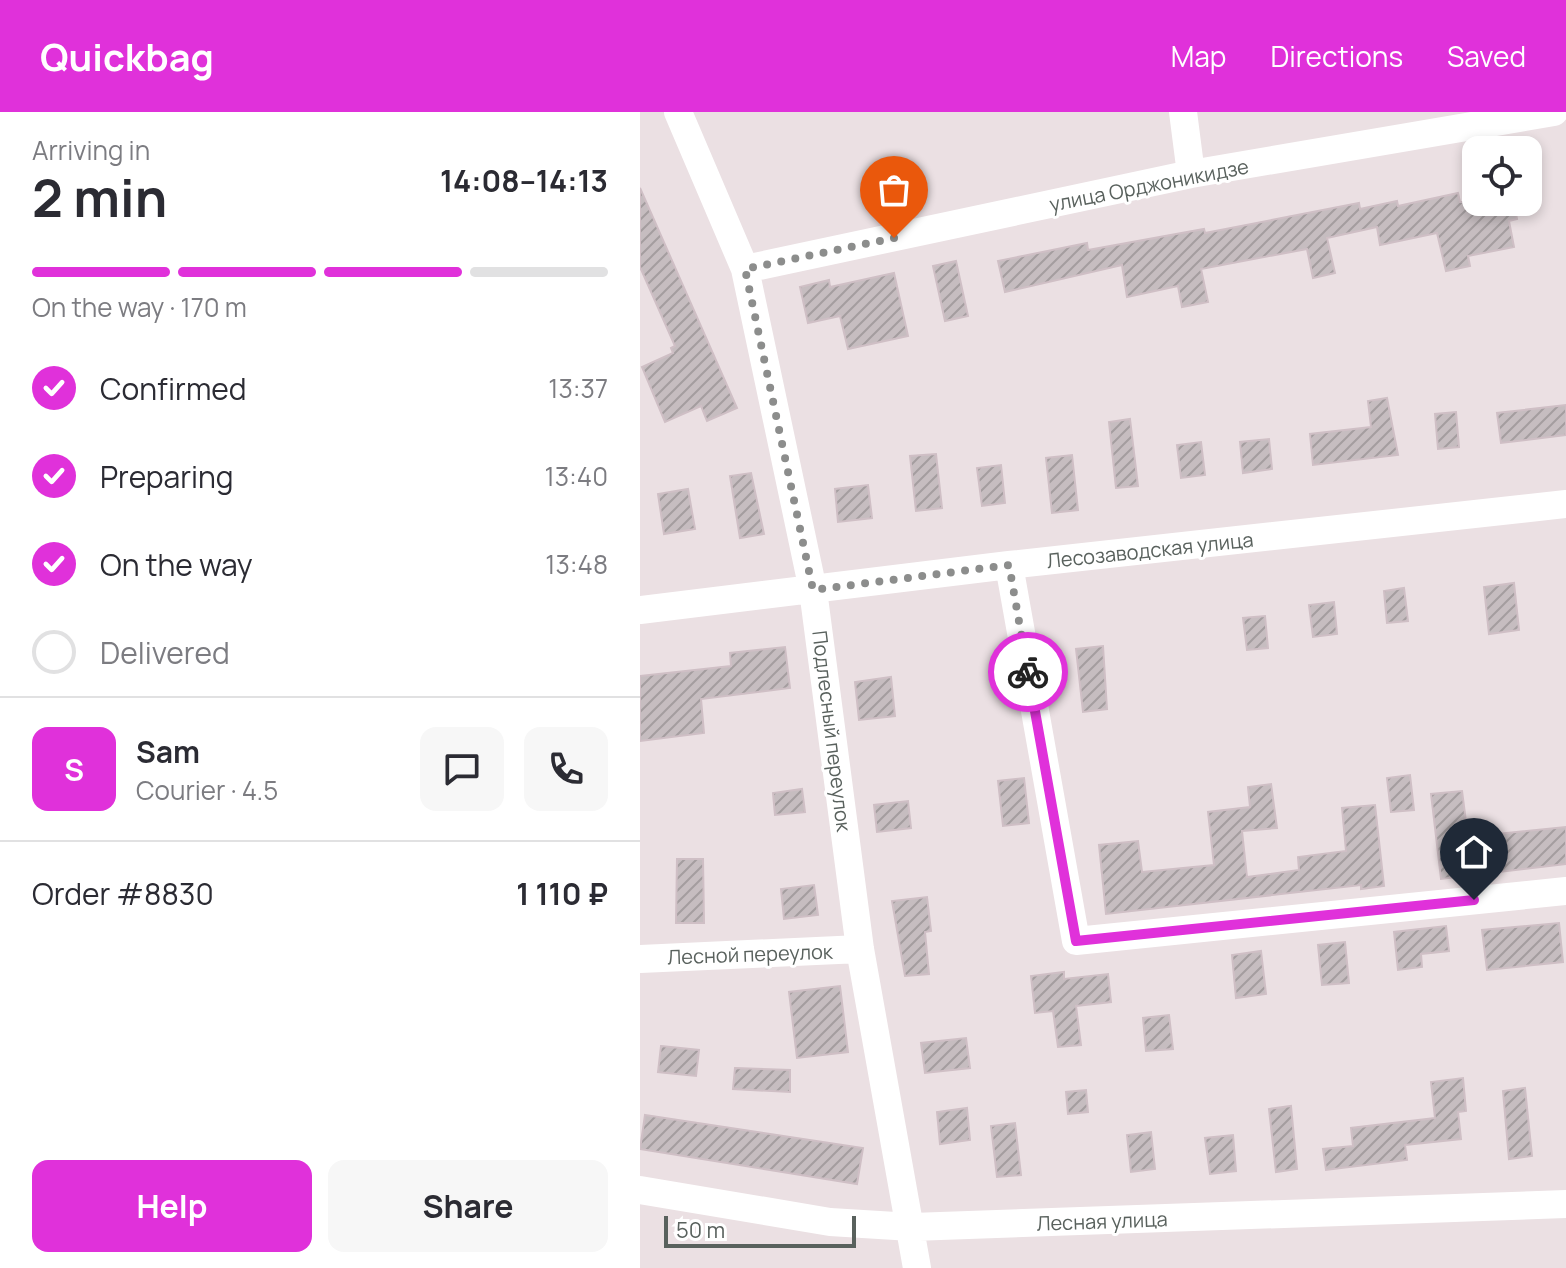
<!DOCTYPE html>
<meta charset="utf-8">
<style>
body{margin:0;font-family:Manrope,sans-serif;background:#f7f7f7;color:#2b2b33;height:100vh;display:flex;flex-direction:column;font-size:30px;white-space:nowrap}
*{box-sizing:border-box;margin:0}
p{font-size:26px;color:#7c7c81}
.icon{flex:none;width:44px;height:44px;fill:none;stroke:currentColor;stroke-width:2;stroke-linecap:round;stroke-linejoin:round}
.map{position:relative;flex:1;overflow:hidden}
.side{display:flex;flex-direction:column;background:#fff;width:640px}
.side>*{flex:none}
.fabs{position:absolute;left:822px;top:24px;display:grid;gap:16px}
.fabs a{display:grid;place-items:center;width:80px;height:80px;border-radius:16px;background:#fff;box-shadow:0 4px 12px #0003;font-size:40px}
.scale{position:absolute;left:24px;bottom:20px;width:192px;box-sizing:border-box;padding-left:8px;border:4px solid #59615d;border-top:0;font-size:22px;line-height:28px;white-space:nowrap;color:#59615d;-webkit-text-stroke:6px #fff;paint-order:stroke}
.pin{position:absolute;display:grid;place-items:center;width:68px;height:68px;color:#fff;margin:-82px -34px;border-radius:50% 50% 50% 0;rotate:-45deg;box-shadow:0 0 8px #0007}
.pin .icon{rotate:45deg}
.courier{position:absolute;display:grid;place-items:center;width:80px;height:80px;margin:-40px;border:6px solid #e031da;border-radius:50%;background:#fff;color:#222;box-shadow:0 2px 10px #0007}
.summary em{font-style:normal;font-weight:700}
.summary div{display:flex;flex-direction:column-reverse}
.summary{display:flex;align-items:center;justify-content:space-between;height:136px;padding:0 32px}
h1{font-size:52px;font-weight:700;line-height:60px}
.bar{display:grid;grid-template-columns:repeat(4,1fr);gap:12px 8px;align-content:center;height:96px;padding:0 32px}
.bar i{height:10px;border-radius:6px;background:#e1e1e2}
.bar .selected{background:#e031da}
.bar p{grid-column:span 4}
.line{display:flex;align-items:center;gap:20px;padding:0 32px;border-top:2px solid #e1e1e2}
.line div{flex:1}
.round{display:grid;place-items:center;flex:none;width:84px;height:84px;border-radius:16px;background:#f7f7f7}
ol{padding:0 32px;list-style:none}
li{display:flex;align-items:center;gap:24px;height:88px}
li p{margin-inline-start:auto}
li .icon{padding:8px;border-radius:50%;background:#e031da;color:#fff;stroke-width:4}
li:last-child{color:#7c7c81}
li i{width:44px;height:44px;border:4px solid #e1e1e2;border-radius:50%}
.primary-button{display:flex;gap:16px;margin-top:auto;padding:16px 32px}
.primary-button a{flex:1;height:92px;border-radius:16px;background:#e031da;color:#fff;font-size:32px;font-weight:700;line-height:92px;text-align:center}
.primary-button a+a{background:#f7f7f7;color:#2b2b33}
header{display:flex;align-items:center;gap:48px;box-sizing:border-box;height:112px;padding:0 40px;background:#e031da;color:#fff}
header strong{font-size:38px}
nav{display:flex;gap:44px;margin-inline-start:auto;font-size:28px}
main{display:flex;flex:1;min-height:0}
.map>svg:first-child{display:block}
.building{fill:url(#building-hatch);stroke:#cfbfc5;stroke-width:2}
.lines{fill:none;stroke-linecap:round;stroke-linejoin:round}
.street{stroke:#fff;stroke-width:28}
.done{stroke:#8c8d8c;stroke-width:8;stroke-dasharray:0 14.4}
.route{stroke:#e031da;stroke-width:10}
.labels{text-anchor:middle;dominant-baseline:central;stroke-width:6;stroke-linejoin:round;paint-order:stroke}
.street-label{font-size:20px;fill:#59615d;stroke:#fff}
</style>
<header>
<strong>Quickbag</strong>
<nav><a>Map</a><a>Directions</a><a>Saved</a></nav>
</header>
<main>
<section class="side">
<div class="summary"><div><h1>2 min</h1><p>Arriving in</p></div><em>14:08–14:13</em></div>
<div class="bar"><i class="selected"></i><i class="selected"></i><i class="selected"></i><i></i><p>On the way · 170 m</p></div>
<ol>
<li><svg class="icon" aria-label="check" viewBox="0 0 24 24"><path d="M5 12l5 5 9-10"/></svg>Confirmed<p>13:37</p></li>
<li><svg class="icon" aria-label="check" viewBox="0 0 24 24"><path d="M5 12l5 5 9-10"/></svg>Preparing<p>13:40</p></li>
<li><svg class="icon" aria-label="check" viewBox="0 0 24 24"><path d="M5 12l5 5 9-10"/></svg>On the way<p>13:48</p></li>
<li><i></i>Delivered</li>
</ol>
<div class="line" style="height:144px"><b class="round" style="background:#e031da;color:#fff">S</b><div><b>Sam</b><p>Courier · 4.5</p></div><a class="round"><svg class="icon" aria-label="chat" viewBox="0 0 24 24"><path d="M4 5h16v11H9l-5 4z"/></svg></a><a class="round"><svg class="icon" aria-label="phone" viewBox="0 0 24 24"><path d="M5 4h4l2 5-3 2q2 4 5 5l2-3 5 2v4C11 20 4 13 5 4z"/></svg></a></div>
<div class="line" style="height:104px"><div>Order #8830</div><b>1 110 ₽</b></div>
<div class="primary-button"><a>Help</a><a>Share</a></div>
</section>
<div class="map">
<svg width="926" height="1156" viewBox="0 0 926 1156">
<defs>
<pattern id="building-hatch" width="6" height="6" patternUnits="userSpaceOnUse" patternTransform="scale(2)"><rect width="6" height="6" fill="#c6bdc0"/><path d="M-1 1l2-2M0 6l6-6M5 7l2-2" fill="none" stroke="#a49d9f"/></pattern>
</defs>
<rect width="100%" height="100%" fill="#ebe0e3"/>
<!-- building -->
<path class="building" d="M0,76L97,296L67,309L61,294L25,310L2,255L33,241L31,236L35,234L0,155Z
M818,81L820,90H874L877,107L869,109L874,135L828,144L830,154L806,159L797,121L740,133L737,115L687,126L695,161L673,166L667,137L561,157L568,190L542,195L538,174L487,185L482,153L365,180L358,149L447,131L448,138L564,117L565,121L719,91L720,97L757,89L758,94Z
M316,149L328,204L305,209L293,154Z
M254,161L268,224L208,237L200,204L168,211L160,175L189,168L190,175Z
M747,286L758,343L673,353L670,322L731,315L728,289Z
M926,293V323L861,331L857,301Z
M816,300L819,335L798,337L795,302Z
M490,307L498,374L476,376L469,310Z
M629,327L632,357L603,361L600,330Z
M561,330L565,363L541,366L537,333Z
M296,342L302,396L276,399L270,344Z
M432,343L438,398L412,401L406,346Z
M361,353L365,391L342,394L337,356Z
M111,361L124,422L100,426L90,364Z
M228,373L232,406L198,410L195,377Z
M48,377L55,417L24,422L18,382Z
M874,471L879,518L849,522L844,475Z
M764,476L768,509L747,511L744,479Z
M694,490L697,522L673,525L669,493Z
M625,504L628,536L607,538L603,506Z
M463,534L467,597L443,600L436,537Z
M145,535L150,576L61,587L64,621L0,629V564L91,554L90,541Z
M251,565L255,604L219,608L215,570Z
M770,663L774,698L751,700L747,666Z
M384,666L389,711L363,714L358,669Z
M631,672L637,716L602,719L607,765L659,758L658,745L706,739L702,696L735,693L744,774L721,777V773L466,802L459,733L498,729L502,760L574,753L568,700L610,695L608,675Z
M162,677L165,700L135,703L133,681Z
M822,679L828,725L926,715V752L801,767L791,682Z
M268,689L271,716L237,720L234,693Z
M37,747H63L64,811H36Z
M174,773L178,803L144,807L141,777Z
M287,785L291,819L285,820L289,862L265,864L252,789Z
M919,811L923,850L847,858L842,818Z
M806,814L809,839L781,842L782,855L758,858L754,820Z
M705,830L709,871L682,873L678,833Z
M621,839L626,882L596,886L592,843Z
M424,860V867L468,862L471,890L436,894L441,933L418,935L413,899L395,901L391,864Z
M200,874L208,940L157,946L149,880Z
M529,903L533,937L506,939L503,906Z
M326,926L330,956L285,961L281,931Z
M21,934L59,938L56,964L18,960Z
M95,956L150,958V980L93,977Z
M823,966L826,999L818,1000L821,1027L765,1033L767,1048L686,1058L683,1037L713,1034L711,1016L795,1006L791,970Z
M885,976L892,1044L869,1047L863,979Z
M446,978L448,1000L428,1002L426,980Z
M651,994L657,1057L636,1060L629,997Z
M327,996L330,1028L300,1032L297,1000Z
M5,1003L223,1036L217,1072L0,1037Z
M375,1011L381,1063L357,1065L351,1014Z
M511,1020L515,1057L491,1060L487,1023Z
M593,1023L596,1059L570,1062L565,1026Z"/>
<g class="lines">
<!-- street -->
<path class="street" d="M38,0L105,157L173,478L220,837L277,1156
M543,0L551,62
M105,157L551,62L914,0
M369,453L436,829L926,779
M0,498L369,453L926,392
M0,847L220,837
M0,1078L190,1110L272,1115L926,1092"/>
</g>
<g class="lines">
<!-- done -->
<path class="done" d="M254,126L105,157L173,478L369,453L388,560"/>
<!-- route -->
<path class="route" d="M388,560L436,829L834,788"/>
</g>
<g class="labels">
<!-- street labels -->
<g class="street-label">
<text transform="translate(509 73) rotate(-11)">улица Орджоникидзе</text>
<text transform="translate(510 438) rotate(-6)">Лесозаводская улица</text>
<text transform="translate(192 619) rotate(83)">Подлесный переулок</text>
<text transform="translate(110 842) rotate(-2)">Лесной переулок</text>
<text transform="translate(462 1109) rotate(-2)">Лесная улица</text>
</g>
</g>
</svg>
<div class="fabs">
<a><svg class="icon" aria-label="locate" viewBox="0 0 24 24"><circle cx="12" cy="12" r="6"/><path d="M12 2v4M12 18v4M2 12h4M18 12h4"/></svg></a>
</div>
<div class="scale">50 m</div>
<div class="pin" style="left:254px;top:126px;background:#ea580c"><svg class="icon" aria-label="bag" viewBox="0 0 24 24"><path d="M5 8h14l-1 12H6zM9 8a3 3 0 0 1 6 0"/></svg></div>
<div class="pin" style="left:834px;top:788px;background:#1f2937"><svg class="icon" aria-label="home" viewBox="0 0 24 24"><path d="M3 11l9-7 9 7M6 9v11h12V9"/></svg></div>
<div class="courier" style="left:388px;top:560px"><svg class="icon" aria-label="bike" viewBox="0 0 24 24"><circle cx="6" cy="16" r="4"/><circle cx="18" cy="16" r="4"/><path d="M6 16l4-8h5l3 8M10 8l3 8H6M13 5h3"/></svg></div>
</div>
</main>
